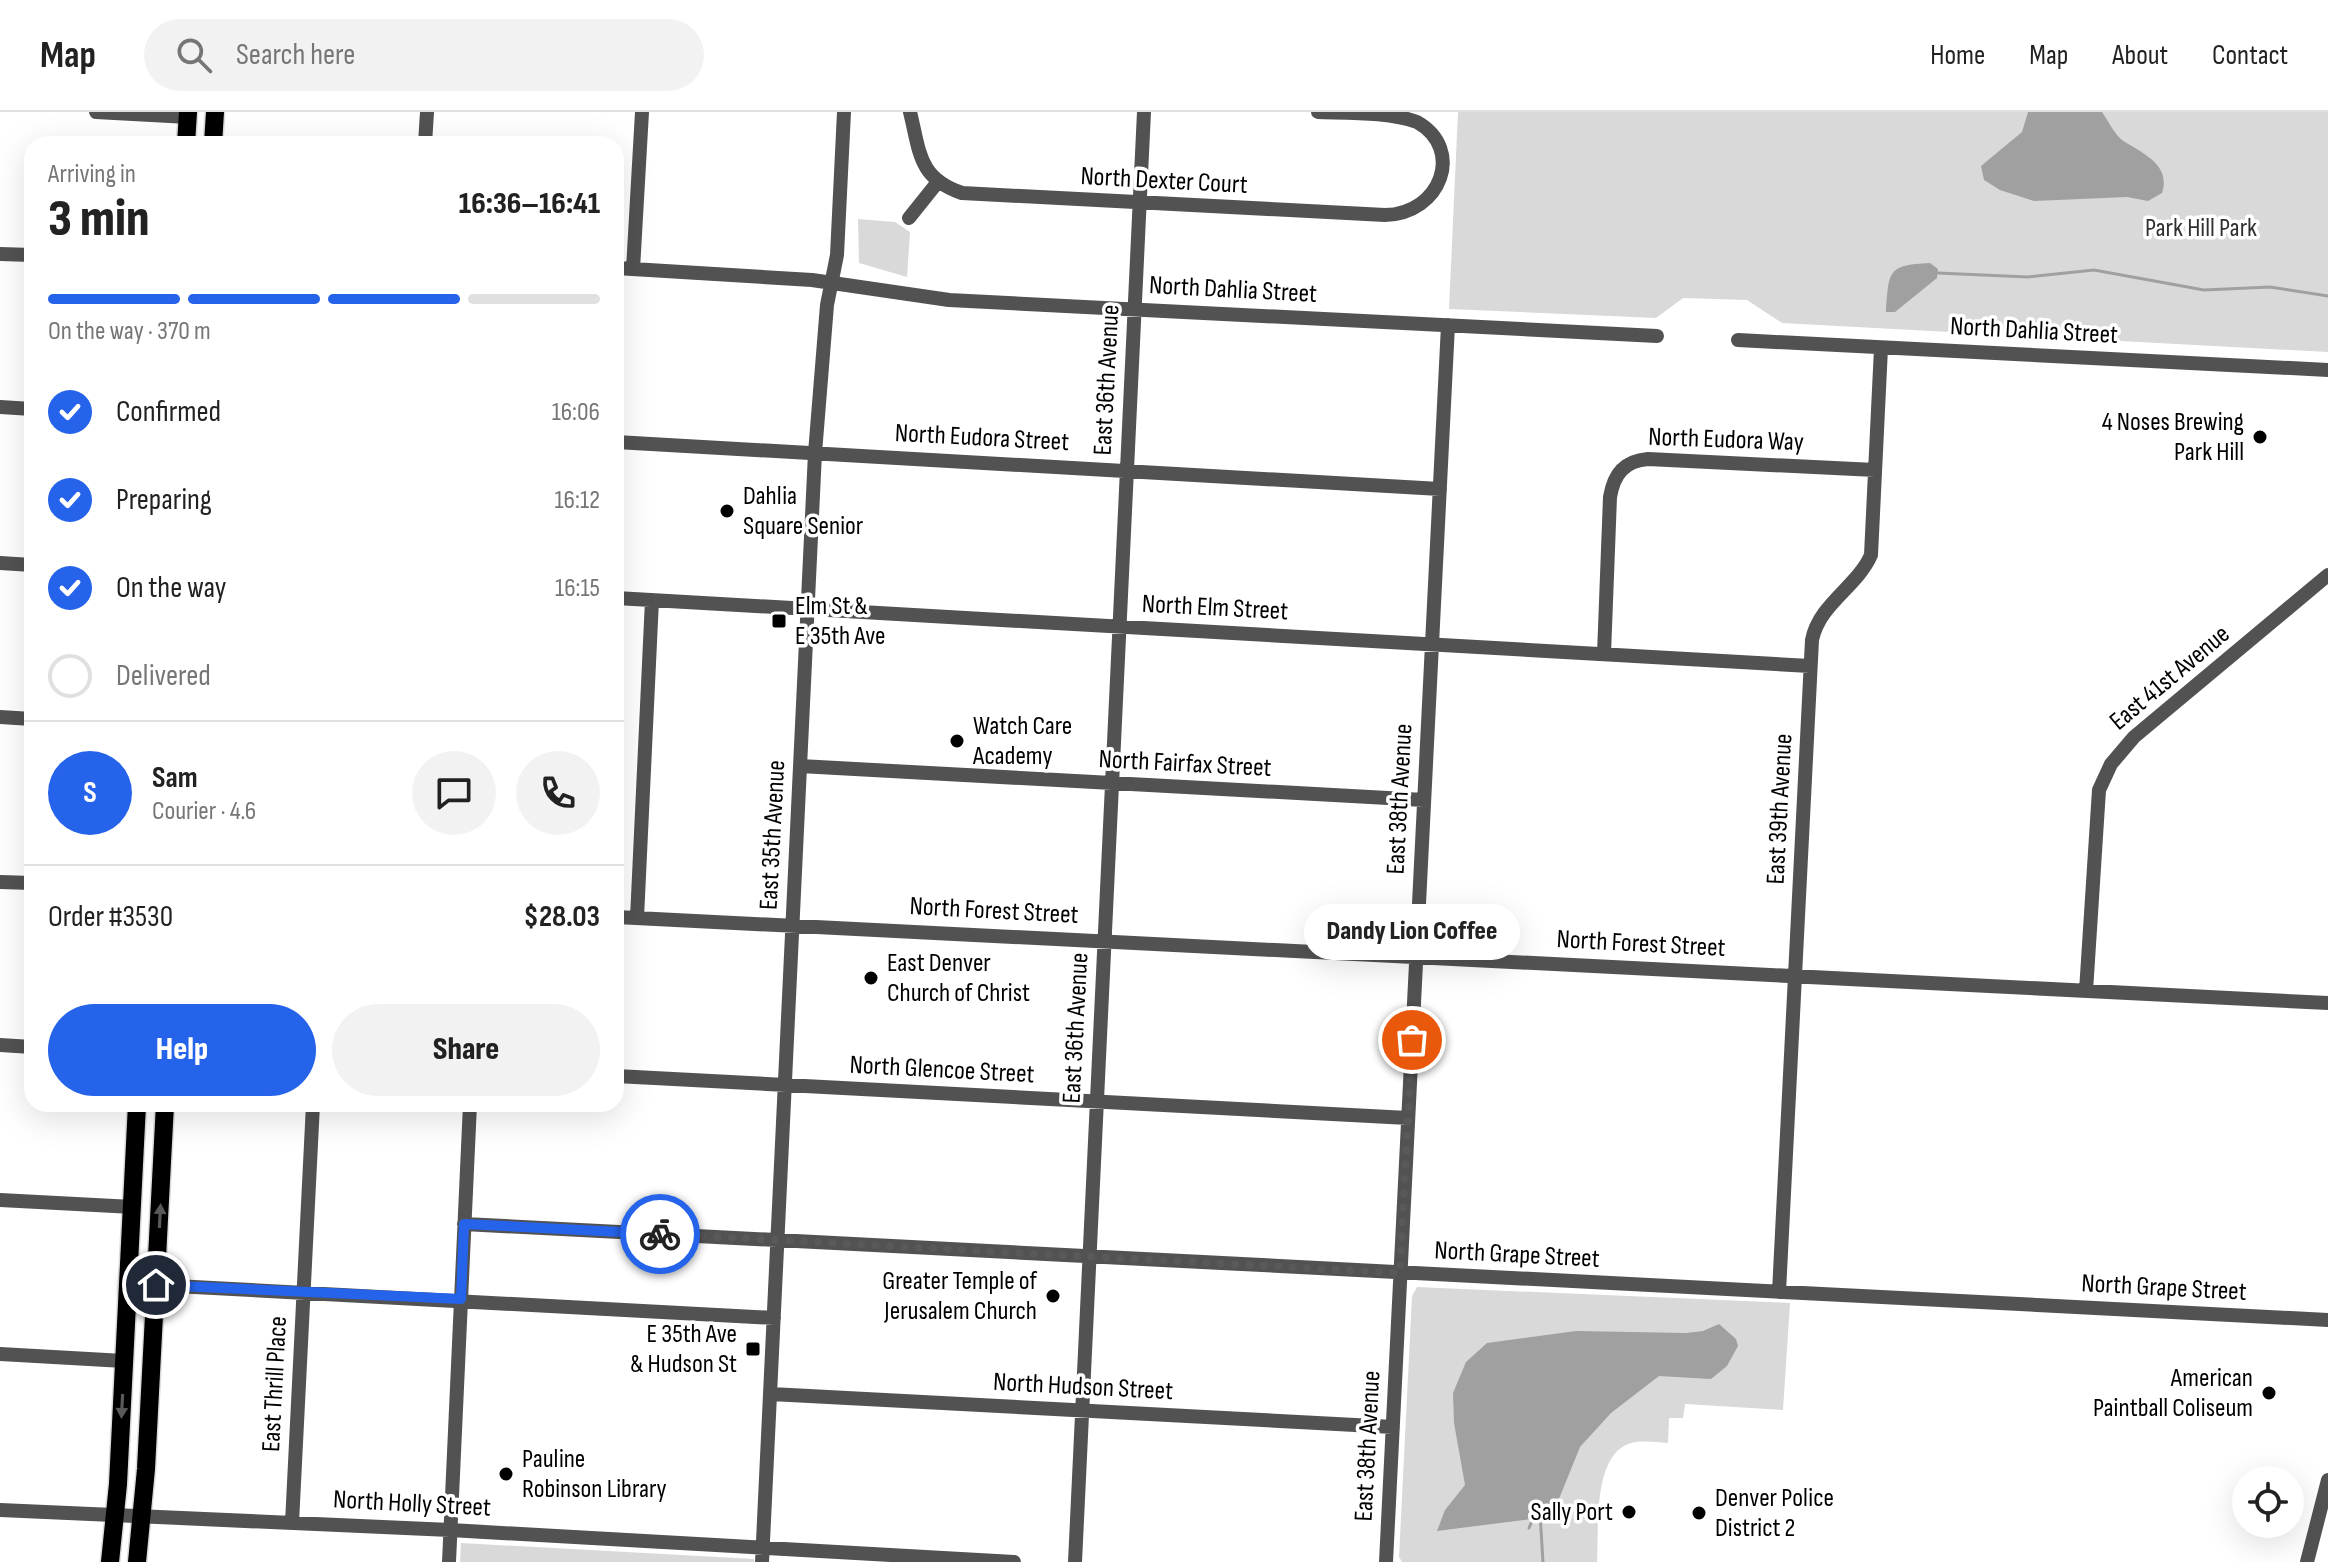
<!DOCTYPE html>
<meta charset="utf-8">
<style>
body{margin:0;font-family:"Sofia Sans Condensed",sans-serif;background:#f2f2f2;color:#222;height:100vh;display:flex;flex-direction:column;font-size:30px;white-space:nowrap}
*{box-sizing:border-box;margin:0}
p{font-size:26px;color:#767676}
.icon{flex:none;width:44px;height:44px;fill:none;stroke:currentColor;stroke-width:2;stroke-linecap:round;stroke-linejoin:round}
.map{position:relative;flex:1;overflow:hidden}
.sheet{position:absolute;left:24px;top:24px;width:600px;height:976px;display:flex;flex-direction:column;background:#fff;border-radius:24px;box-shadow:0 8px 32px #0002}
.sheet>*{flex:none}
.buttons{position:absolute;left:2232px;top:1354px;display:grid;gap:16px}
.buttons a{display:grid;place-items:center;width:72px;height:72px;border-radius:50%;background:#fff;box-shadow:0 8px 32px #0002;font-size:40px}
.pin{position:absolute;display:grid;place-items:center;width:68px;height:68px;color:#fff;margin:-34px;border:4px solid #fff;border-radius:50%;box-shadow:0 2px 8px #0007}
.courier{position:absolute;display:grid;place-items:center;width:80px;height:80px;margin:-40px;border:6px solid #2563eb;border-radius:50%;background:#fff;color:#222;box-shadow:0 2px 10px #0007}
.bubble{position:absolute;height:56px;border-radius:28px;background:#fff;box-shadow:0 8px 32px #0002;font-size:26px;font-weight:800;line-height:56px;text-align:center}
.head em{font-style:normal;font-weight:800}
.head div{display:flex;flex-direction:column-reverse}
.head{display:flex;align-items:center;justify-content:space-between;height:136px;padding:0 24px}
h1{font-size:52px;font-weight:800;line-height:60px}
.bar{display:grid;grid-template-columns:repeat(4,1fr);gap:12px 8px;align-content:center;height:96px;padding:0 24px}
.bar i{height:10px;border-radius:6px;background:#e0e0e0}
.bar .on{background:#2563eb}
.bar p{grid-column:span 4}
.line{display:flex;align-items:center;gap:20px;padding:0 24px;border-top:2px solid #e0e0e0}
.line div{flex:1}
.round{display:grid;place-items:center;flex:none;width:84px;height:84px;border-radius:42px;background:#f2f2f2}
ol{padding:0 24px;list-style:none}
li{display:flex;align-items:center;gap:24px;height:88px}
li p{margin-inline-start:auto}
li .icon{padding:8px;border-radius:50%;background:#2563eb;color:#fff;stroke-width:4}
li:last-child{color:#767676}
li i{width:44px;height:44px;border:4px solid #e0e0e0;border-radius:50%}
.primary-button{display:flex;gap:16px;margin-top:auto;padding:16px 24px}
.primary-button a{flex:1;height:92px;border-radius:48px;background:#2563eb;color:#fff;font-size:32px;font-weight:800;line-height:92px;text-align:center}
.primary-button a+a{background:#f2f2f2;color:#222}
header{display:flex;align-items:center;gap:48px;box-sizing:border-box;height:112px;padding:0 40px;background:#fff;border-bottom:2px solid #e0e0e0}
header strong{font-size:38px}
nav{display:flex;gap:44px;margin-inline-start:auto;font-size:28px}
.search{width:560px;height:72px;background:#f2f2f2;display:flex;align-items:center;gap:20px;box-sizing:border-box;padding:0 28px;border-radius:44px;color:#767676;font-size:30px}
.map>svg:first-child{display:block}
.green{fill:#d9d9d9}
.water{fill:#a0a0a0}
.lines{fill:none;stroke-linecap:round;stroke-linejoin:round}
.stream{stroke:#a0a0a0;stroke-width:3}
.major-casing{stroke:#dbdbdb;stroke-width:21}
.minor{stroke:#525252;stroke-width:14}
.major{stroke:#000;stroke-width:18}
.oneway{fill:#595959}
.done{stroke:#595959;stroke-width:8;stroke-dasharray:0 14.4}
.route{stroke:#2563eb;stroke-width:10}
.poi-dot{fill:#000;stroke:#fff;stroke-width:3}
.labels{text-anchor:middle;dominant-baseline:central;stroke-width:7;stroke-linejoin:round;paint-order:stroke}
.street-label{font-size:26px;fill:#000;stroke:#fff}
.park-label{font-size:26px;fill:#303030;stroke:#fff}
.poi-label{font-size:26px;fill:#000;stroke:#fff;text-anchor:start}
</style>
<header>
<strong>Map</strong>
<div class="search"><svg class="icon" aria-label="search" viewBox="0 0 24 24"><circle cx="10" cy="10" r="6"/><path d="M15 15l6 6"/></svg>Search here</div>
<nav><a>Home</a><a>Map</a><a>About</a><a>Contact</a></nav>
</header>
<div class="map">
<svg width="2328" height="1450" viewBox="0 0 2328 1450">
<rect width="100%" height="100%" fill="#fff"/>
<!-- green -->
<path class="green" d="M1458,0H2328V240L1782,211L1747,188L1683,186L1656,206L1449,197Z
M858,107L895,110L910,120L907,165L859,151Z
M1417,1175L1790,1191L1783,1298L1685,1292L1683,1306H1669L1668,1331C1656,1330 1643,1328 1631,1331C1592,1342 1599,1418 1597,1450H1402L1399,1445L1412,1184Z
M461,1431L754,1447V1450H460Z"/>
<!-- water -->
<path class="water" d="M2028,0H2102C2109,10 2115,24 2125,30C2144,42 2171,53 2162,81L2148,89L2127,85L2034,89L2000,78L1984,68L1981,54L2022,20Z
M1930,151L1938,157L1937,166L1895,200H1886C1889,159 1887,153 1930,151Z
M1719,1212L1736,1227L1738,1234L1727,1254L1711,1267L1659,1264L1611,1301L1580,1335L1550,1409L1539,1406L1437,1419L1445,1398L1465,1373L1454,1311L1453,1281L1466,1250L1487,1231L1576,1219L1686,1221L1703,1219Z"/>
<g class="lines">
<!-- stream -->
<path class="stream" d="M1938,161L2028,165L2094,158L2204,178L2270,175L2328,184
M1540,1402L1543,1450
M1529,1416L1534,1404"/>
<defs>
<path id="major" d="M186,32L188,0
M213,32L215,0
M110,1450L118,1372L137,992
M137,1450L146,1357L165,992"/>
</defs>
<!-- major casing -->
<use href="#major" class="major-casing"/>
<!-- minor -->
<path class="minor" d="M96,0L188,5
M910,0C920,40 918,66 962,81L1385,103C1441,102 1465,37 1417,10C1391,0 1347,1 1318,0
M425,32L427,0
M909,106L937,71
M0,142L32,143
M616,156L812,168L949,188L1657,224
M633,157L642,0
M1738,228L2328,258
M0,295L32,297
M616,330L1440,377
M0,451L32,453
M616,486L1810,554
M1604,542L1610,385C1614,362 1624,349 1648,347L1875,358
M0,605L32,607
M800,654L1424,688
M0,770L32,771
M616,805L2328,891
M637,806L652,488
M2086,879L2099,678L2111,652L2134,625L2328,463
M0,933L32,935
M616,964L1408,1006
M0,1088L133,1095
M464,1112L2328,1208
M156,1173L774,1206
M1779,1180L1812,528C1819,492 1857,475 1871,443L1881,236
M0,1242L124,1249
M771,1282L1393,1315
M0,1398L450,1418L1014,1450
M292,1411L313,992
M449,1450L470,992
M762,1450L815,341L827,193L837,143L844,0
M1075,1450L1144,0
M1386,1450L1448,213
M2307,1450L2328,1368"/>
<!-- major -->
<use href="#major" class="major"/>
</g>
<!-- one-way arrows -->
<defs><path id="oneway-solid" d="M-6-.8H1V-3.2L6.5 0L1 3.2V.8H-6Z" transform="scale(2)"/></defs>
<g class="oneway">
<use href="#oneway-solid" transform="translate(160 1104) rotate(-87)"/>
<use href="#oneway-solid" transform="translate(122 1294) rotate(93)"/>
</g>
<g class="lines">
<!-- done -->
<path class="done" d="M660,1122L1400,1161L1412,928"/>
<!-- route -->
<path class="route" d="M156,1173L461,1187L464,1112L660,1122"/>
</g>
<!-- markers -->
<g class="poi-dot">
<circle cx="2260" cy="325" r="8"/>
<circle cx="727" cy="399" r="8"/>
<rect x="771" y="501" width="16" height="16" rx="4"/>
<circle cx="957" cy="629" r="8"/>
<circle cx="871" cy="866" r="8"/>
<circle cx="1053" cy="1184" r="8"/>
<rect x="745" y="1229" width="16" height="16" rx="4"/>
<circle cx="2269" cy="1281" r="8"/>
<circle cx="506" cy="1362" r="8"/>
<circle cx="1629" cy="1400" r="8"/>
<circle cx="1699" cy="1401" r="8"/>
</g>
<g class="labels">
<!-- street labels -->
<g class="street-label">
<text transform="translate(1164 69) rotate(3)">North Dexter Court</text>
<text transform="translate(1233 178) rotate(3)">North Dahlia Street</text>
<text transform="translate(2034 219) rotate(3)">North Dahlia Street</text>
<text transform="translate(1107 268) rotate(-87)">East 36th Avenue</text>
<text transform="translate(982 326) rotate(3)">North Eudora Street</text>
<text transform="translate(1726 328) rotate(2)">North Eudora Way</text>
<text transform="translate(1215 496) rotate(3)">North Elm Street</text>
<text transform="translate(2170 566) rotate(-40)">East 41st Avenue</text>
<text transform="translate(1185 652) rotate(3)">North Fairfax Street</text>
<text transform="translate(1400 687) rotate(-87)">East 38th Avenue</text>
<text transform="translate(1780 697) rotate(-87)">East 39th Avenue</text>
<text transform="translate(773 723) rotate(-87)">East 35th Avenue</text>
<text transform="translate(994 799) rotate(3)">North Forest Street</text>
<text transform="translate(1641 832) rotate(3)">North Forest Street</text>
<text transform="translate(1076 916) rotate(-87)">East 36th Avenue</text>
<text transform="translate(942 958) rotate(3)">North Glencoe Street</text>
<text transform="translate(1517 1143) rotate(3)">North Grape Street</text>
<text transform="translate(2164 1176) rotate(3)">North Grape Street</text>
<text transform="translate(275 1272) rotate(-87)">East Thrill Place</text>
<text transform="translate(1083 1275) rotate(3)">North Hudson Street</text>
<text transform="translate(1368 1334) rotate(-87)">East 38th Avenue</text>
<text transform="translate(412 1392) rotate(3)">North Holly Street</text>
</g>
<!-- park labels -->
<g class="park-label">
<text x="2201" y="116">Park Hill Park</text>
</g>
<!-- poi labels -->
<g class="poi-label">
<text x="2244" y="310" text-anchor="end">4 Noses Brewing<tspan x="2244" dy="30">Park Hill</tspan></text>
<text x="743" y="384">Dahlia<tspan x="743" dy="30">Square Senior</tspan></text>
<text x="795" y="494">Elm St &amp;<tspan x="795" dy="30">E 35th Ave</tspan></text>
<text x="973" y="614">Watch Care<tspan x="973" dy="30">Academy</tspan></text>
<text x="887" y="851">East Denver<tspan x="887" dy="30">Church of Christ</tspan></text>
<text x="1037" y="1169" text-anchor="end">Greater Temple of<tspan x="1037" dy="30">Jerusalem Church</tspan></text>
<text x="737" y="1222" text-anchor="end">E 35th Ave<tspan x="737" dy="30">&amp; Hudson St</tspan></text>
<text x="2253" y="1266" text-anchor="end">American<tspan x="2253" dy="30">Paintball Coliseum</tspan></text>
<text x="522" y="1347">Pauline<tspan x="522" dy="30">Robinson Library</tspan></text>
<text x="1715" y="1386">Denver Police<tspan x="1715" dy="30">District 2</tspan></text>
<text x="1613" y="1400" text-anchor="end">Sally Port</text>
</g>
</g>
</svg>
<div class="buttons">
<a><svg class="icon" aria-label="locate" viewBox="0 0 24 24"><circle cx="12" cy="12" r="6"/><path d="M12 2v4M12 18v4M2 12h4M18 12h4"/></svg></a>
</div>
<div class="pin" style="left:1412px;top:928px;background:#ea580c"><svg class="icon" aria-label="bag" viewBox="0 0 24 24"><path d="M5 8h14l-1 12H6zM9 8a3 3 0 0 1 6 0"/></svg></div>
<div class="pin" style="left:156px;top:1173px;background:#1f2937"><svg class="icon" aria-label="home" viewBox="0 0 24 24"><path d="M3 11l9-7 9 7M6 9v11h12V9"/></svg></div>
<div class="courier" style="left:660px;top:1122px"><svg class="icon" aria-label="bike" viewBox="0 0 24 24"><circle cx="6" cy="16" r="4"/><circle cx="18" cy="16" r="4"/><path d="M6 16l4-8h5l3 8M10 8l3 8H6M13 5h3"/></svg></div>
<div class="bubble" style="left:1304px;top:792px;width:216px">Dandy Lion Coffee</div>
<section class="sheet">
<div class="head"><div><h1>3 min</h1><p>Arriving in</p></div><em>16:36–16:41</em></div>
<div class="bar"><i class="on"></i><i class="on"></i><i class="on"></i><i></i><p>On the way · 370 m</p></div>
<ol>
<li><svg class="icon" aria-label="check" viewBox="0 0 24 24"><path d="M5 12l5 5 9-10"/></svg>Confirmed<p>16:06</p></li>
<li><svg class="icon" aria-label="check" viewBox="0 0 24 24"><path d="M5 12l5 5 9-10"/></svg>Preparing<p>16:12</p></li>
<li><svg class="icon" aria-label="check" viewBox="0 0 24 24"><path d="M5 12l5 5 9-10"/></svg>On the way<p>16:15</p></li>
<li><i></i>Delivered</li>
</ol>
<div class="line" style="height:144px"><b class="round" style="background:#2563eb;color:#fff">S</b><div><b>Sam</b><p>Courier · 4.6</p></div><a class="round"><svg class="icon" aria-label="chat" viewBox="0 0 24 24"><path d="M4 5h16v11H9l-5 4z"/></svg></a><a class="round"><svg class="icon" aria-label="phone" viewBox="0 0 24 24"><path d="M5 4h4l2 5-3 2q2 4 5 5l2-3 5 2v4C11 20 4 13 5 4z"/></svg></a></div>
<div class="line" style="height:104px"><div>Order #3530</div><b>$28.03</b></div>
<div class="primary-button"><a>Help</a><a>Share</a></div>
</section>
</div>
